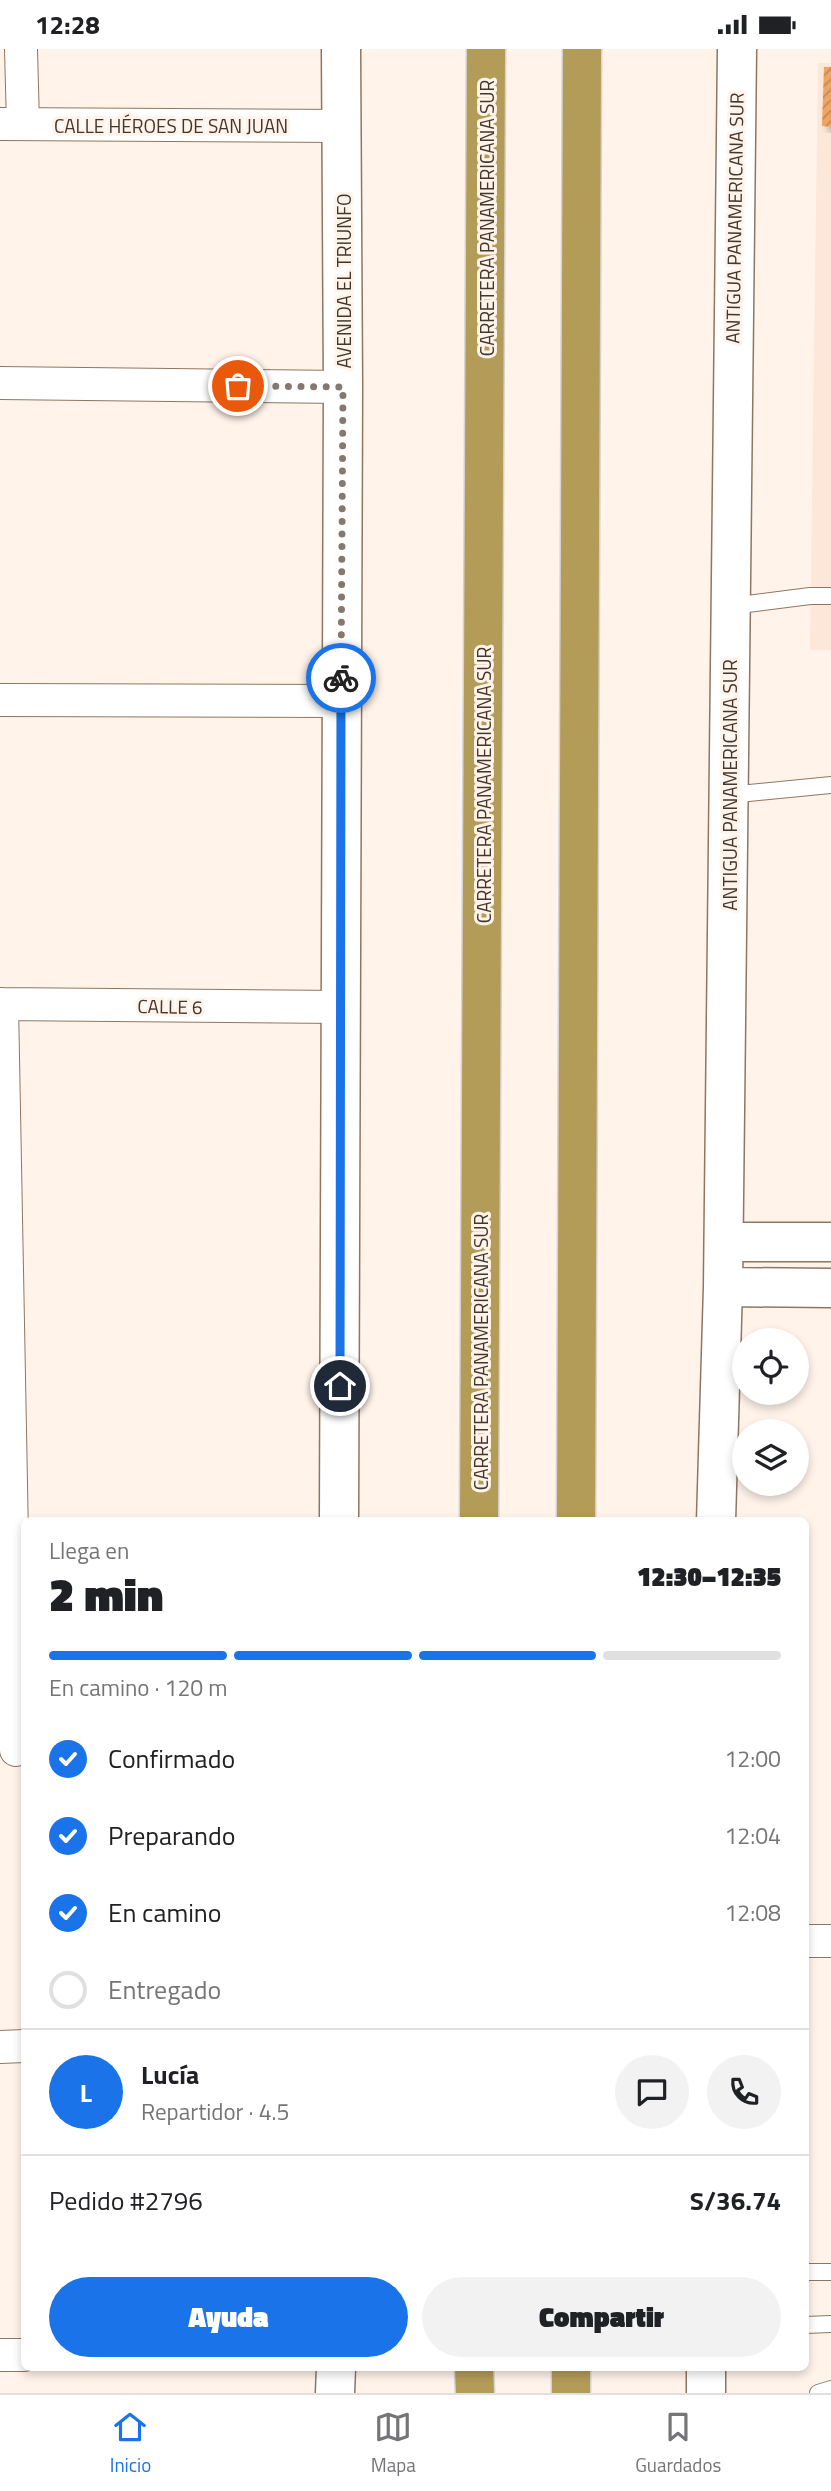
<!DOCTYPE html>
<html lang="es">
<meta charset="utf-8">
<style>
body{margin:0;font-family:"Titillium Web",sans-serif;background:#f2f2f2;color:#202124;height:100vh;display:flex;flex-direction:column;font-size:26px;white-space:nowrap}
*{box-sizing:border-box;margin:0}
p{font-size:23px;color:#757577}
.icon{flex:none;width:38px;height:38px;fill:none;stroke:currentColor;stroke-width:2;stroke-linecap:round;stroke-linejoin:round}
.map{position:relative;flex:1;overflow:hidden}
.side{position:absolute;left:21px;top:1468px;width:788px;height:854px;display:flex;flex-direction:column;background:#fff;border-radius:10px;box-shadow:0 4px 10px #0003}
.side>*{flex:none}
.controls{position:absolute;left:732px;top:1279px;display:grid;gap:14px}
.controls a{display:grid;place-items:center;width:77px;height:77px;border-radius:50%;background:#fff;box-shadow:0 4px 10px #0003;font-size:35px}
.pin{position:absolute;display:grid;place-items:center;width:60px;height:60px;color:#fff;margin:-30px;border:4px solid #fff;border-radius:50%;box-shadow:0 2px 7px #0007}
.courier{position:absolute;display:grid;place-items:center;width:70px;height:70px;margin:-35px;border:5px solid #1a73e8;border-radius:50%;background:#fff;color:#222;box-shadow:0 2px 9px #0007}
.overview em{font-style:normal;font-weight:800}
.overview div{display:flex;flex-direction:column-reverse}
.overview{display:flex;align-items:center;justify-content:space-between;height:119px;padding:0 28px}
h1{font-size:46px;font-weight:800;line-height:52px}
.bar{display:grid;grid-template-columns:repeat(4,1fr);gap:10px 7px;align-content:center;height:84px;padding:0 28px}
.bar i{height:9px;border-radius:5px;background:#e0e0e0}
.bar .selected{background:#1a73e8}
.bar p{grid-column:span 4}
.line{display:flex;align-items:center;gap:18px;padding:0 28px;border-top:2px solid #e0e0e0}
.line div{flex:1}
.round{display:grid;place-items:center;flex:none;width:74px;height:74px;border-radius:37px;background:#f2f2f2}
ol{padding:0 28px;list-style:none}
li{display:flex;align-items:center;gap:21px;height:77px}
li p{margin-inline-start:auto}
li .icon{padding:7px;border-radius:50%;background:#1a73e8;color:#fff;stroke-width:4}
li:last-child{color:#757577}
li i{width:38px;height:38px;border:4px solid #e0e0e0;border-radius:50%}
.action{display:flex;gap:14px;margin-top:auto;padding:14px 28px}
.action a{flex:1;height:80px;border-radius:42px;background:#1a73e8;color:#fff;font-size:28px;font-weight:800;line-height:80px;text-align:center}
.action a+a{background:#f2f2f2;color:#202124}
.status{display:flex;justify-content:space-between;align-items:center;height:49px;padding:0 35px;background:#fff;direction:ltr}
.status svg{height:19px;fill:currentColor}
.menu{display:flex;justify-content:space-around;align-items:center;height:98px;border-top:2px solid #e0e0e0;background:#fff;font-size:19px;color:#757577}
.menu a{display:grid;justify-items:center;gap:4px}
.menu .selected{color:#1a73e8}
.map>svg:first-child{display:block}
.education{fill:#fce7d9}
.building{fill:url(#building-hatch);filter:url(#shadow)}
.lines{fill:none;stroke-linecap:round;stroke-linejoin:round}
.lane-casing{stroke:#907661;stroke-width:18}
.street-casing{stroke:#907661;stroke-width:34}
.secondary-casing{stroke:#907661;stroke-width:41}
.highway-casing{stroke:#d5d3d1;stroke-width:41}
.lane{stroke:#fff;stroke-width:16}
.street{stroke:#fff;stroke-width:32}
.secondary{stroke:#fff;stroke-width:38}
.highway{stroke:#b39b58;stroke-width:38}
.done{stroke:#84786f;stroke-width:7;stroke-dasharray:0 12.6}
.route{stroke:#1a73e8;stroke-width:9}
.labels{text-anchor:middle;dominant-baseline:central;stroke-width:6;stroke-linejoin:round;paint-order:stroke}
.street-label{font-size:19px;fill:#42362d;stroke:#fff3ea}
</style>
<div class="status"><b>12:28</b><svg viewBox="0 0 49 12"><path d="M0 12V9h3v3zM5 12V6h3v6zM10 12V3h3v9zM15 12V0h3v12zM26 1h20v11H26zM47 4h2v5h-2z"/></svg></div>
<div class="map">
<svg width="831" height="2344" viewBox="0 0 831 2344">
<defs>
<pattern id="building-hatch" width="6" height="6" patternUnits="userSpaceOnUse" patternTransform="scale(1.75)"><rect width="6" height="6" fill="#f0a664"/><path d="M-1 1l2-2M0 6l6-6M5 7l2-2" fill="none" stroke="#c48853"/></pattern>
<filter id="shadow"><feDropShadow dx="6" dy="6" stdDeviation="3.5" flood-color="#0004"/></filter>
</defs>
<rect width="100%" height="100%" fill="#fff3ea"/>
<!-- education -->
<path class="education" d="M818,14H831V601H810Z"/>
<!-- building -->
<path class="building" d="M824,18H831V78L822,77Z"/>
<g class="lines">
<defs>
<path id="lane" d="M732,557L810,547H831
M729,746L831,736
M805,2223H831
M805,2276L831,2275
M818,2344L831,2340"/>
<path id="street" d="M21,0L23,75
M0,75L341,77
M0,334L343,338
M0,651L340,652
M0,955L340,958
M2,955L16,1701
M805,1892H831
M0,1998L24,1997
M0,2306H24"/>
<path id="secondary" d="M724,1193H831
M723,1238L831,1239
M339,1472L343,338L341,0
M716,1472L723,1238L737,0
M335,2344L336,2319
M706,2344V2319"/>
<path id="highway" d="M479,1472L486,0
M576,1472L582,0
M474,2319L475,2344
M571,2344V2319"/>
</defs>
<!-- lane casing -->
<use href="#lane" class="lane-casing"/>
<!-- street casing -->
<use href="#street" class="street-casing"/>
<!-- secondary casing -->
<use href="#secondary" class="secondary-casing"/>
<!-- highway casing -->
<use href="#highway" class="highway-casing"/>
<!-- lane -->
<use href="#lane" class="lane"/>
<!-- street -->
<use href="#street" class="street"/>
<!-- secondary -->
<use href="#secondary" class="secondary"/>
<!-- highway -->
<use href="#highway" class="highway"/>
</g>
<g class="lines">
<!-- done -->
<path class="done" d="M238,337L343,338L341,629"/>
<!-- route -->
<path class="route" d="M340,1337L341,629"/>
</g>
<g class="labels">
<!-- street labels -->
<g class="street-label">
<text x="171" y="76">CALLE HÉROES DE SAN JUAN</text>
<text transform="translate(486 169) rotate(-90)">CARRETERA PANAMERICANA SUR</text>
<text transform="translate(734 169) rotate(-89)">ANTIGUA PANAMERICANA SUR</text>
<text transform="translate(343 232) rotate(-90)">AVENIDA EL TRIUNFO</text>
<text transform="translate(483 736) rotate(-90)">CARRETERA PANAMERICANA SUR</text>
<text transform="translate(729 736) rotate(-90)">ANTIGUA PANAMERICANA SUR</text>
<text transform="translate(170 957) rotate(1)">CALLE 6</text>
<text transform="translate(480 1303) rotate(-90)">CARRETERA PANAMERICANA SUR</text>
</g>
</g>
</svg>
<div class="controls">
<a><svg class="icon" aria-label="locate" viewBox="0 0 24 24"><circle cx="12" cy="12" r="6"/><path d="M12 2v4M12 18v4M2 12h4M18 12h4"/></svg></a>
<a><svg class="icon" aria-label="layers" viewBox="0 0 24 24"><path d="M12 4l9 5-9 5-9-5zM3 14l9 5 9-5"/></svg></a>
</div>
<div class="pin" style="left:238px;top:337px;background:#ea580c"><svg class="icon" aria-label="bag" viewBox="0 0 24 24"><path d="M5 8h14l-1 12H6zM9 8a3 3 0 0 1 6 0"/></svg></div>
<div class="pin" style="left:340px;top:1337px;background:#1f2937"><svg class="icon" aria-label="home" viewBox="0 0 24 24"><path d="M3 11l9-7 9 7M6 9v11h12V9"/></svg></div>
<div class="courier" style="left:341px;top:629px"><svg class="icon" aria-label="bike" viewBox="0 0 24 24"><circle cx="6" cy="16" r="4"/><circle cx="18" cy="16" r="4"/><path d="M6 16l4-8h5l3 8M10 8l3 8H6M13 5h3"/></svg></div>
<section class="side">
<div class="overview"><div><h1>2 min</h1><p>Llega en</p></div><em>12:30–12:35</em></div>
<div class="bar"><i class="selected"></i><i class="selected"></i><i class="selected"></i><i></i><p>En camino · 120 m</p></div>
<ol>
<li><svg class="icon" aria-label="check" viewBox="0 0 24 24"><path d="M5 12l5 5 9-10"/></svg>Confirmado<p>12:00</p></li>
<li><svg class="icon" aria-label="check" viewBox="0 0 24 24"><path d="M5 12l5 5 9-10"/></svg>Preparando<p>12:04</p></li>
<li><svg class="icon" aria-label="check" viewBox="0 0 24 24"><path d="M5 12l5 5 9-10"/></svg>En camino<p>12:08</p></li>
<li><i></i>Entregado</li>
</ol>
<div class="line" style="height:126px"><b class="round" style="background:#1a73e8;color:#fff">L</b><div><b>Lucía</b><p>Repartidor · 4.5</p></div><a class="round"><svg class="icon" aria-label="chat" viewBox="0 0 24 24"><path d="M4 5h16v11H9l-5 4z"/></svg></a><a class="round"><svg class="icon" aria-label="phone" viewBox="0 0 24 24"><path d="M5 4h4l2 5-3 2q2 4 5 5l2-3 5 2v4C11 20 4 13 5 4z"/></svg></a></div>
<div class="line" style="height:91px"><div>Pedido #2796</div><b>S/36.74</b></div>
<div class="action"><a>Ayuda</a><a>Compartir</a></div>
</section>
</div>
<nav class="menu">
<a class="selected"><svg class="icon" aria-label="home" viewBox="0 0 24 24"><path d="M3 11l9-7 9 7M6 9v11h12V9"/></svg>Inicio</a>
<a><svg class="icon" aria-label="map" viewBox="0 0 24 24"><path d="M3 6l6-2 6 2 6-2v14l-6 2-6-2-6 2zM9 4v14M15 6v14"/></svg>Mapa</a>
<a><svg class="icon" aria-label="saved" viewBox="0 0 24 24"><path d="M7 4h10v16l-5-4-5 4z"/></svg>Guardados</a>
</nav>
